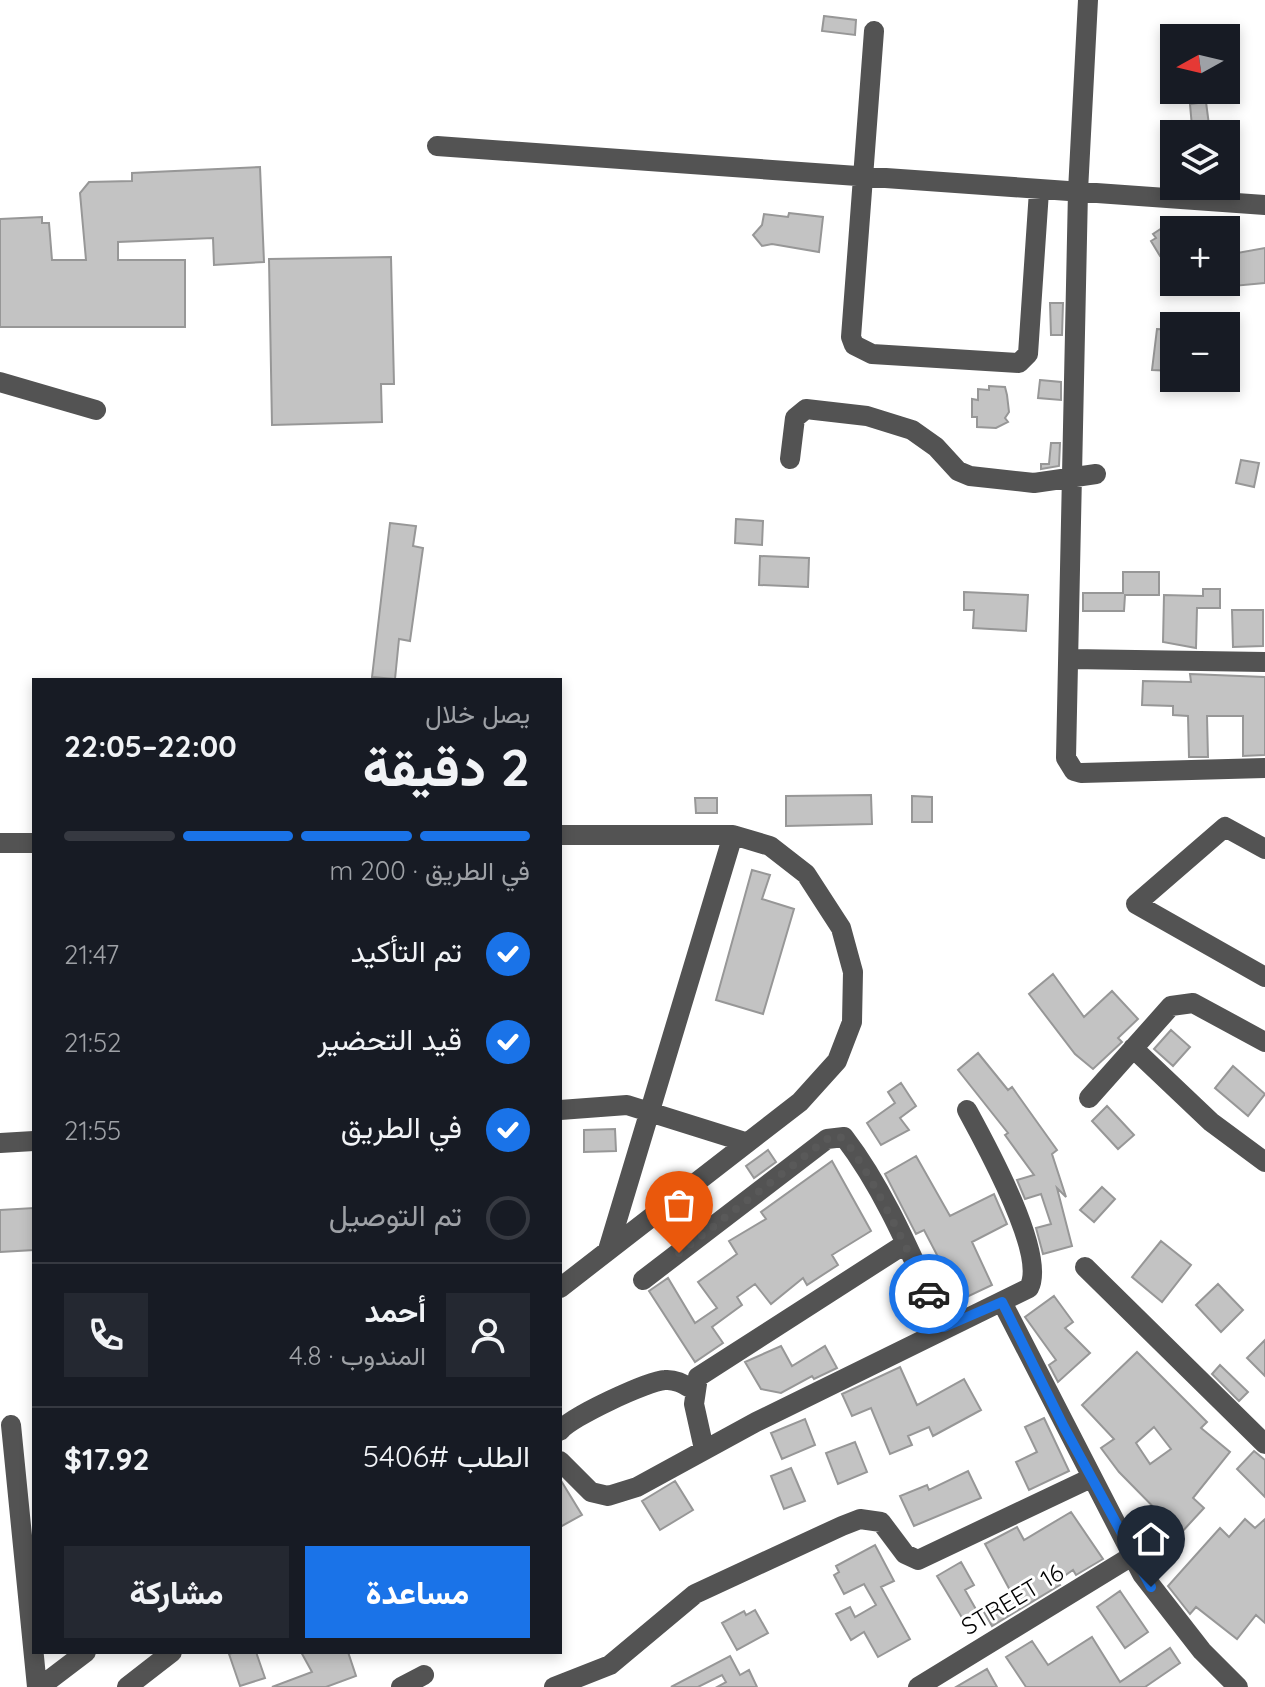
<!DOCTYPE html>
<html lang="ar">
<meta charset="utf-8">
<style>
body{margin:0;font-family:Quicksand,Vazirmatn,sans-serif;background:#242831;color:#f1f3f6;direction:rtl;height:100vh;display:flex;flex-direction:column;font-size:30px;white-space:nowrap}
*{box-sizing:border-box;margin:0}
p{font-size:26px;color:#9ea1a6}
.icon{flex:none;width:44px;height:44px;fill:none;stroke:currentColor;stroke-width:2;stroke-linecap:round;stroke-linejoin:round}
.map{position:relative;flex:1;overflow:hidden;direction:ltr}
.panel{position:absolute;left:32px;top:678px;width:530px;height:976px;display:flex;flex-direction:column;background:#171b24;border-radius:0px;box-shadow:0 4px 12px #0003;direction:rtl}
.panel>*{flex:none}
.needle{width:52px;rotate:262deg}
.tools{position:absolute;left:1160px;top:24px;display:grid;gap:16px}
.tools a{display:grid;place-items:center;width:80px;height:80px;border-radius:0px;background:#171b24;box-shadow:0 4px 12px #0003;font-size:40px}
.pin{position:absolute;display:grid;place-items:center;width:68px;height:68px;color:#fff;margin:-82px -34px;border-radius:50% 50% 50% 0;rotate:-45deg;box-shadow:0 0 8px #0007}
.pin .icon{rotate:45deg}
.courier{position:absolute;display:grid;place-items:center;width:80px;height:80px;margin:-40px;border:6px solid #1a73e8;border-radius:50%;background:#fff;color:#222;box-shadow:0 2px 10px #0007}
.headline em{font-style:normal;font-weight:800}
.headline div{display:flex;flex-direction:column-reverse}
.headline{display:flex;align-items:center;justify-content:space-between;height:136px;padding:0 32px}
h1{font-size:52px;font-weight:800;line-height:60px}
.bar{display:grid;grid-template-columns:repeat(4,1fr);gap:12px 8px;align-content:center;height:96px;padding:0 32px}
.bar i{height:10px;border-radius:6px;background:#363941}
.bar .active{background:#1a73e8}
.bar p{grid-column:span 4}
.line{display:flex;align-items:center;gap:20px;padding:0 32px;border-top:2px solid #363941}
.line div{flex:1}
.round{display:grid;place-items:center;flex:none;width:84px;height:84px;border-radius:0px;background:#242831}
ol{padding:0 32px;list-style:none}
li{display:flex;align-items:center;gap:24px;height:88px}
li p{margin-inline-start:auto}
li .icon{padding:8px;border-radius:50%;background:#1a73e8;color:#fff;stroke-width:4}
li:last-child{color:#9ea1a6}
li i{width:44px;height:44px;border:4px solid #363941;border-radius:50%}
.action{display:flex;gap:16px;margin-top:auto;padding:16px 32px}
.action a{flex:1;height:92px;border-radius:0px;background:#1a73e8;color:#fff;font-size:32px;font-weight:800;line-height:92px;text-align:center}
.action a+a{background:#242831;color:#f1f3f6}
.map>svg:first-child{display:block}
.building{fill:#c3c3c3;stroke:#979797;stroke-width:2;fill-rule:evenodd}
.lines{fill:none;stroke-linecap:round;stroke-linejoin:round}
.minor{stroke:#535353;stroke-width:20}
.done{stroke:#595959;stroke-width:8;stroke-dasharray:0 14.4}
.route{stroke:#1a73e8;stroke-width:10}
.labels{text-anchor:middle;dominant-baseline:central;stroke-width:6;stroke-linejoin:round;paint-order:stroke}
.street-label{font-size:24px;fill:#000;stroke:#fff}
</style>
<div class="map">
<svg width="1265" height="1687" viewBox="0 0 1265 1687">
<rect width="100%" height="100%" fill="#fff"/>
<!-- building -->
<path class="building" d="M824,16L856,20L855,35L822,31Z
M1206,102L1209,125L1192,127L1190,104Z
M260,167L264,262L214,265L213,238L118,242V260H185V327H0V219L42,217V223H49L52,260H86L80,193L89,182L132,181V173Z
M789,213L823,217L819,252L772,244L762,246L753,235L762,225L764,214L788,217Z
M1174,220V267L1165,253L1160,256L1151,241L1156,238L1153,234Z
M1265,248V283L1233,286L1226,255Z
M391,257L394,384H381L382,422L272,425L269,259Z
M1050,303H1063L1062,335H1051Z
M1157,329L1174,330V371L1152,370Z
M1040,380L1061,382V400L1038,398Z
M989,386L1005,387L1007,395L1009,412L1005,418L1008,422L996,428L977,427V417H972V399L978,400V389L989,390Z
M1051,443H1060L1059,466L1041,469V464H1049Z
M1241,460L1259,463L1254,487L1236,483Z
M736,519L763,521L762,545L735,543Z
M390,523L416,526L413,546L423,548L410,641L399,639L395,679L372,677Z
M760,556L809,558L808,587L759,585Z
M1123,572H1159V595H1125L1124,611H1083V593H1123Z
M1203,589H1220V608H1197L1196,648L1163,642L1164,595L1203,596Z
M964,592L1028,595L1026,631L973,628L974,610H964Z
M1232,610H1263V646L1233,647Z
M1190,674L1265,677V755L1243,756V716H1207L1208,757H1189L1188,716L1173,715V706L1142,705L1143,681L1191,682Z
M871,795L872,824L786,826V796Z
M912,796L932,797V822H912Z
M695,798H717V813H696Z
M752,870L770,875L762,899L794,909L763,1014L716,1000Z
M1053,974L1084,1017L1112,991L1138,1019L1118,1038L1122,1042L1093,1069L1075,1054L1029,994Z
M1171,1030L1190,1047L1173,1066L1154,1049Z
M978,1053L1008,1090L1012,1087L1057,1150L1052,1154L1066,1197L1057,1188L1072,1246L1043,1254L1036,1228L1051,1224L1041,1194L1025,1199L1017,1180L1034,1175L1005,1135L1008,1133L958,1070Z
M1233,1066L1265,1094L1248,1116L1215,1088Z
M901,1083L916,1106L900,1118L909,1130L881,1145L867,1123L895,1103L888,1092Z
M1107,1106L1134,1135L1118,1149L1092,1121Z
M615,1129L616,1151L584,1152V1130Z
M768,1150L776,1162L754,1178L746,1166Z
M916,1156L950,1216L994,1194L1007,1224L972,1242L992,1285L952,1304L941,1280L948,1276L924,1230L916,1234L885,1174Z
M832,1161L871,1231L832,1255L838,1265L807,1285L803,1278L771,1304L755,1284L737,1297L742,1305L712,1327L723,1343L695,1362L649,1291L668,1278L695,1323L717,1308L698,1282L737,1254L729,1241L766,1219L761,1212Z
M1102,1187L1115,1199L1094,1222L1080,1210Z
M34,1208V1250L0,1252V1210Z
M1161,1241L1191,1265L1162,1302L1132,1277Z
M1218,1284L1243,1310L1221,1332L1196,1305Z
M1054,1296L1073,1322L1065,1328L1090,1353L1058,1382L1049,1365L1056,1360L1025,1317Z
M1265,1340V1376L1247,1358Z
M781,1346L792,1366L825,1346L837,1368L814,1379L812,1376L781,1393L761,1389L745,1362Z
M1137,1352L1207,1422L1201,1428L1230,1452L1193,1498L1204,1508L1180,1534L1119,1472L1101,1448L1114,1439L1082,1405ZM1154,1427L1171,1449L1150,1464L1136,1443Z
M1220,1365L1248,1392L1239,1401L1212,1374Z
M900,1367L917,1405L964,1379L981,1410L933,1436L929,1427L908,1436L912,1445L890,1454L871,1408L852,1416L842,1394Z
M1044,1418L1069,1471L1029,1490L1016,1462L1037,1452L1025,1427Z
M805,1419L815,1445L782,1459L771,1433Z
M855,1442L867,1472L838,1484L826,1453Z
M1254,1451L1265,1460V1497L1237,1469Z
M791,1468L805,1501L784,1509L771,1476Z
M968,1471L981,1498L914,1526L900,1496L927,1485L929,1490Z
M560,1479L582,1515L560,1527Z
M675,1481L693,1510L660,1530L642,1501Z
M1071,1512L1103,1559L1076,1575L1073,1570L1057,1581L1060,1585L992,1626L984,1612L1012,1594L985,1544L1017,1527L1024,1540Z
M1245,1519L1255,1528L1265,1519V1623L1256,1615L1237,1639L1196,1607L1190,1614L1168,1586L1220,1528L1229,1537Z
M875,1545L894,1581L881,1587L910,1639L878,1657L864,1632L851,1640L836,1614L850,1607L855,1617L876,1605L864,1584L844,1594L834,1575L839,1572L836,1566Z
M961,1562L974,1585L965,1590L978,1613L964,1621L937,1576Z
M1120,1591L1148,1632L1125,1648L1097,1607Z
M755,1610L768,1633L737,1650L722,1623L744,1611L746,1615Z
M1092,1637L1120,1682L1170,1648L1180,1663L1145,1687H1026L1006,1657L1032,1641L1048,1665Z
M235,1652H256L265,1678L240,1686L229,1654Z
M301,1652H348L356,1676L326,1687H272L312,1672Z
M730,1656L740,1675L749,1670L757,1687H717L726,1682L722,1675L698,1687H671Z
M987,1669L997,1687H956Z"/>
<g class="lines">
<!-- minor -->
<path class="minor" d="M1088,0L1078,191L1066,758L1074,771L1081,773L1265,768
M874,31L851,337L854,345L872,354L1019,363L1028,354L1039,191
M437,146L1265,205
M0,382L96,410
M790,459L795,418L806,409L867,416L912,430L936,447L958,471L970,476L1034,483L1096,474
M1071,659L1265,662
M560,835H733L770,846L806,874L841,928L853,972L852,1022L837,1061L800,1102L560,1288
M0,843H34
M1265,849L1225,827L1136,904L1265,977
M1133,1048L1211,1122L1265,1162
M1089,1098L1171,1006L1193,1003L1265,1042
M560,1110L627,1105L745,1142
M0,1143L34,1141
M608,1250L733,835
M1085,1267L1265,1444
M643,1280L827,1139L844,1137C887,1193 915,1264 944,1327
M1002,1302L1142,1574L1202,1651L1238,1687
M11,1425L37,1687
M560,1431C570,1417 648,1381 665,1380C676,1379 685,1385 694,1390
M704,1449L694,1404L698,1377L905,1244
M560,1461L591,1492L608,1496L637,1487L756,1422L1029,1288C1047,1255 985,1143 967,1110
M40,1687L86,1652
M127,1687L172,1652
M401,1687L424,1675
M554,1687L610,1665L695,1594L842,1526L860,1519L881,1522L905,1554L918,1560L1091,1478
M918,1687L1132,1556"/>
</g>
<g class="lines">
<!-- done -->
<path class="done" d="M679,1253L827,1139L838,1136C856,1140 917,1270 929,1294"/>
<!-- route -->
<path class="route" d="M929,1294L944,1327L1002,1302L1064,1427L1151,1587"/>
</g>
<g class="labels">
<!-- street labels -->
<g class="street-label">
<text transform="translate(1012 1599) rotate(-31)">STREET 16</text>
</g>
</g>
</svg>
<div class="tools">
<a><svg class="needle" viewBox="-14 -14 28 28"><path d="M0-13l5 13h-10z" fill="#e53935"/><path d="M0 13l5-13h-10z" fill="#9ea1a6"/></svg></a>
<a><svg class="icon" aria-label="layers" viewBox="0 0 24 24"><path d="M12 4l9 5-9 5-9-5zM3 14l9 5 9-5"/></svg></a>
<a>+</a>
<a>−</a>
</div>
<div class="pin" style="left:679px;top:1253px;background:#ea580c"><svg class="icon" aria-label="bag" viewBox="0 0 24 24"><path d="M5 8h14l-1 12H6zM9 8a3 3 0 0 1 6 0"/></svg></div>
<div class="pin" style="left:1151px;top:1587px;background:#1f2937"><svg class="icon" aria-label="home" viewBox="0 0 24 24"><path d="M3 11l9-7 9 7M6 9v11h12V9"/></svg></div>
<div class="courier" style="left:929px;top:1294px"><svg class="icon" aria-label="car" viewBox="0 0 24 24"><path d="M5 17H2v-5l4-1 3-4h7l3 4 3 1v5h-3M9 17h6M6 11h13"/><circle cx="7" cy="17" r="2"/><circle cx="17" cy="17" r="2"/></svg></div>
<section class="panel">
<div class="headline"><div><h1>2 دقيقة</h1><p>يصل خلال</p></div><em>22:00–22:05</em></div>
<div class="bar"><i class="active"></i><i class="active"></i><i class="active"></i><i></i><p>في الطريق · 200 m</p></div>
<ol>
<li><svg class="icon" aria-label="check" viewBox="0 0 24 24"><path d="M5 12l5 5 9-10"/></svg>تم التأكيد<p>21:47</p></li>
<li><svg class="icon" aria-label="check" viewBox="0 0 24 24"><path d="M5 12l5 5 9-10"/></svg>قيد التحضير<p>21:52</p></li>
<li><svg class="icon" aria-label="check" viewBox="0 0 24 24"><path d="M5 12l5 5 9-10"/></svg>في الطريق<p>21:55</p></li>
<li><i></i>تم التوصيل</li>
</ol>
<div class="line" style="height:144px"><a class="round"><svg class="icon" aria-label="person" viewBox="0 0 24 24"><circle cx="12" cy="8" r="4"/><path d="M4 21q1-7 8-7t8 7"/></svg></a><div><b>أحمد</b><p>المندوب · 4.8</p></div><a class="round"><svg class="icon" aria-label="phone" viewBox="0 0 24 24"><path d="M5 4h4l2 5-3 2q2 4 5 5l2-3 5 2v4C11 20 4 13 5 4z"/></svg></a></div>
<div class="line" style="height:104px"><div>الطلب #5406</div><b>$17.92</b></div>
<div class="action"><a>مساعدة</a><a>مشاركة</a></div>
</section>
</div>
